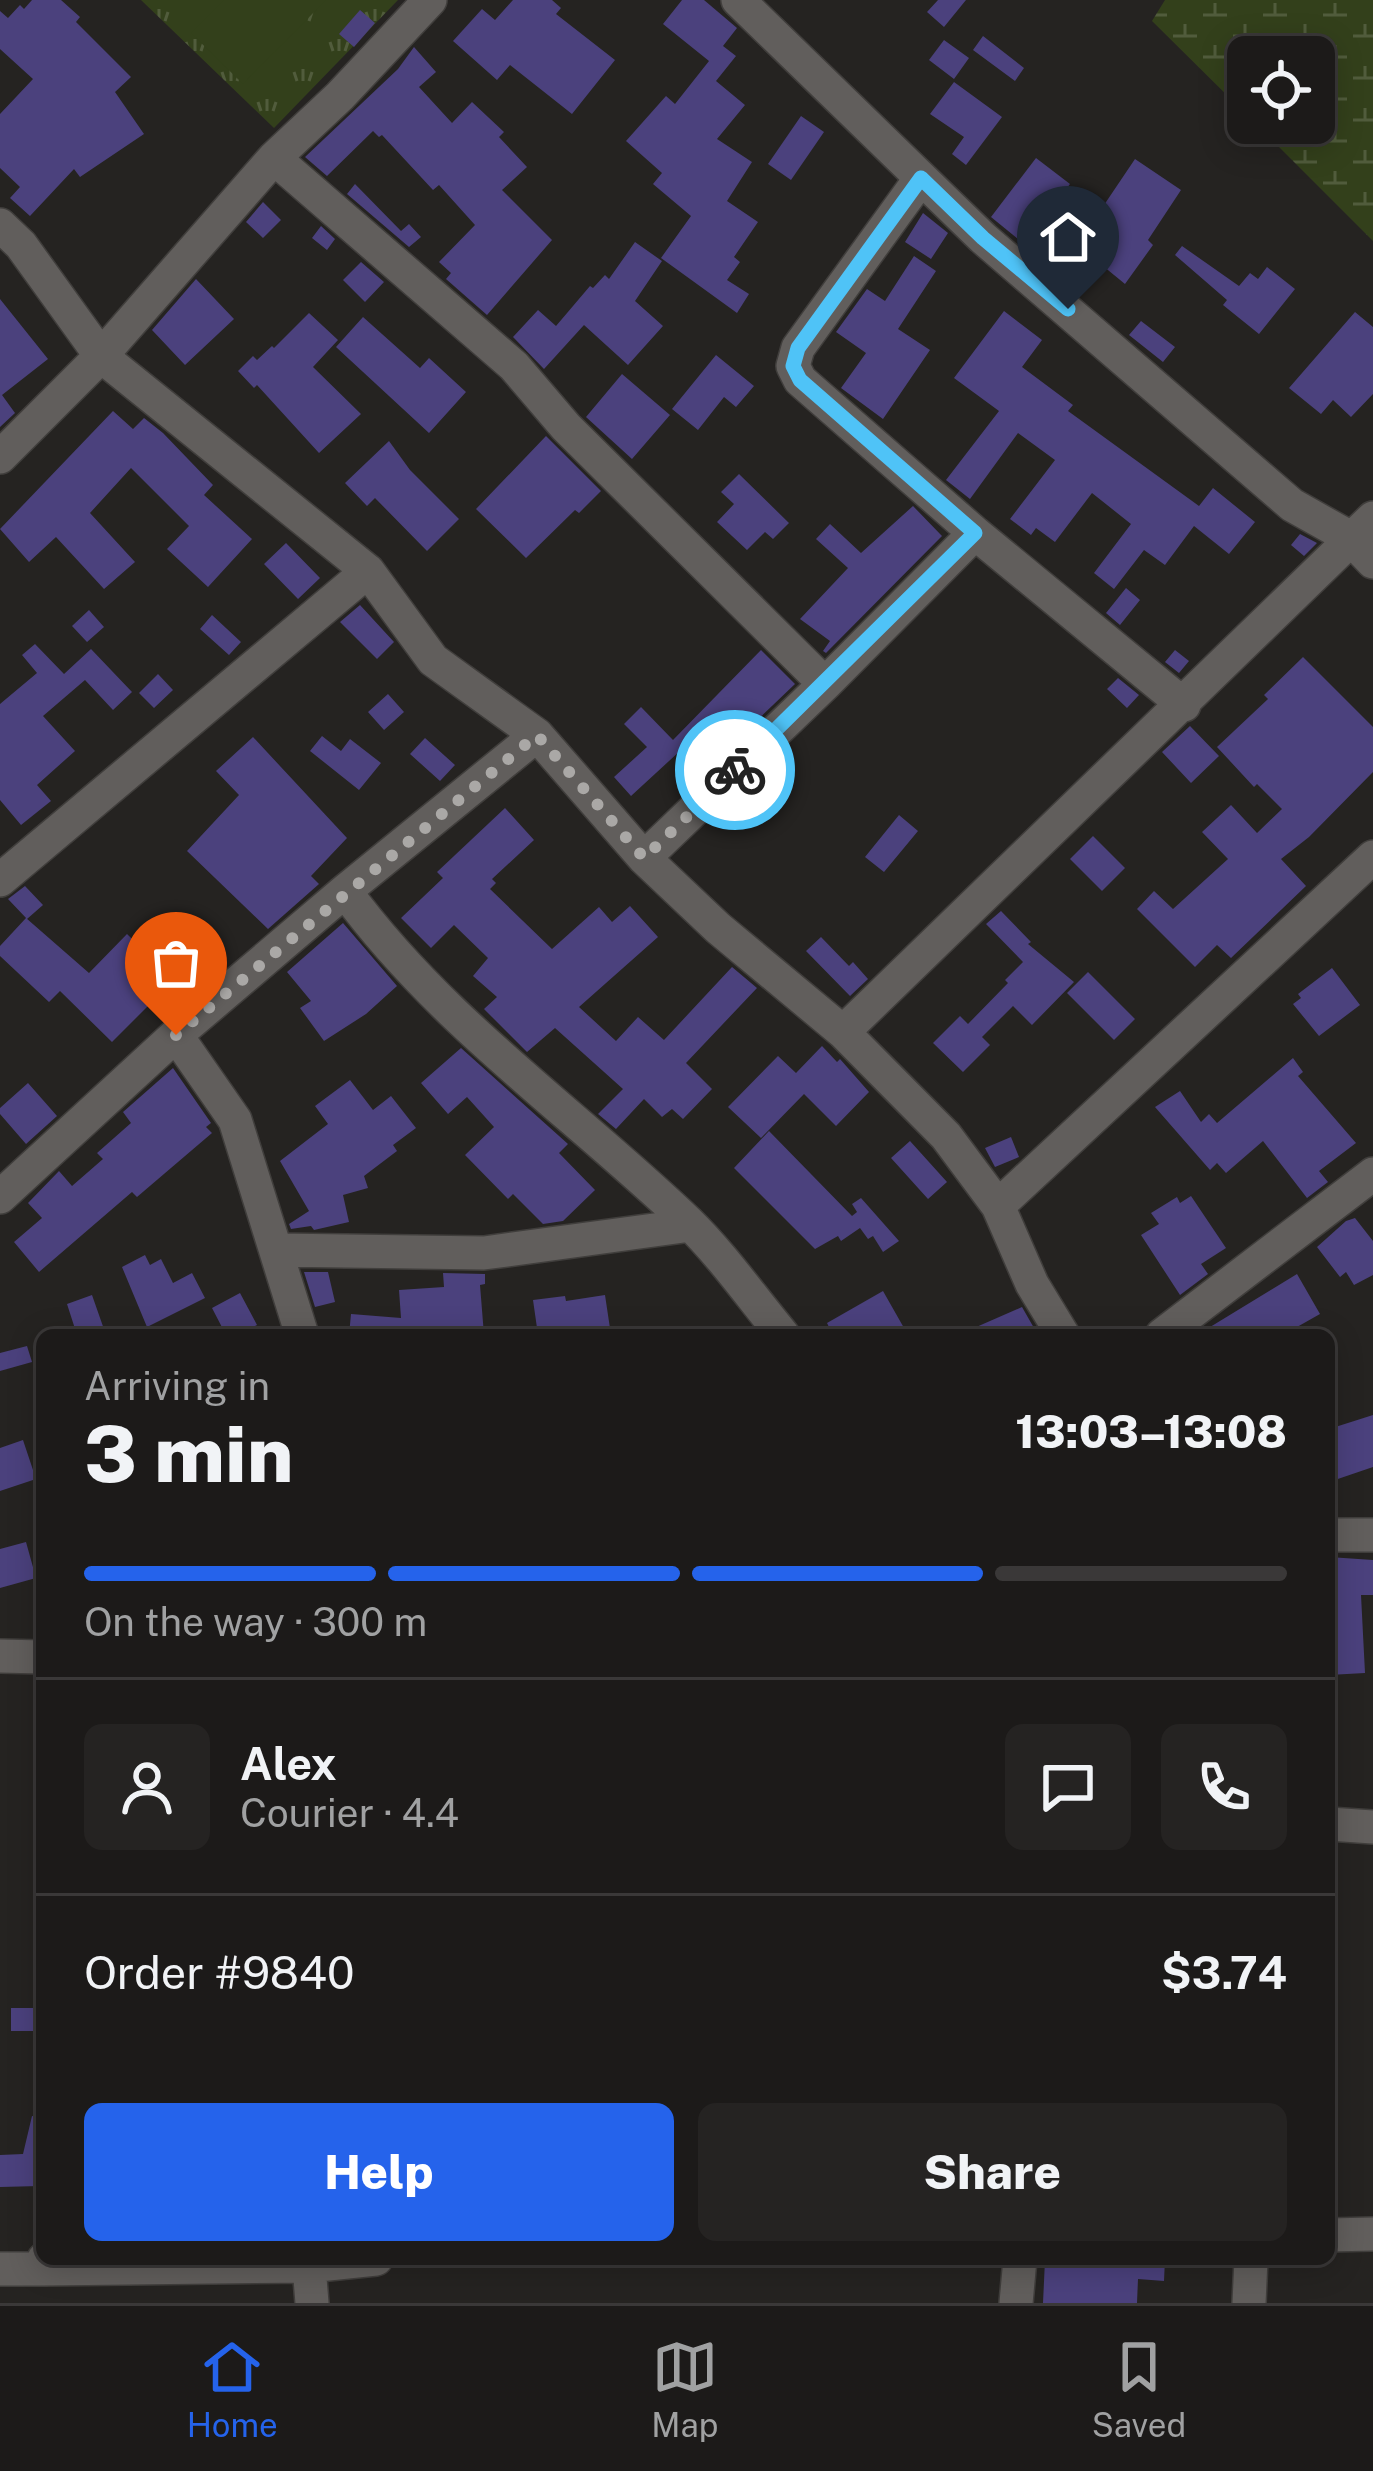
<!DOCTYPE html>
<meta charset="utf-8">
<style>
body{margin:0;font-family:"Public Sans",sans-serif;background:#252322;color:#f1f3f6;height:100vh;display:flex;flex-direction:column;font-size:45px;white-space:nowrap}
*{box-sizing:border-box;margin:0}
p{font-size:39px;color:#a0a1a2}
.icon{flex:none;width:66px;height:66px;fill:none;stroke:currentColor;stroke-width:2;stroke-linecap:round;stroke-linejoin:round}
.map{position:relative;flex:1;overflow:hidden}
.drawer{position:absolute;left:36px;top:1329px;width:1299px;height:936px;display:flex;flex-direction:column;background:#1c1a19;border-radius:18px;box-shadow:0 6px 30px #0003,0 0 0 3px #3a3838}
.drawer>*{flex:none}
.tools{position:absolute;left:1227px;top:36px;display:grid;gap:24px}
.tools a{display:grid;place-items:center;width:108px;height:108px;border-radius:18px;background:#1c1a19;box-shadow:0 6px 30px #0003,0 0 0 3px #3a3838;font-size:60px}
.pin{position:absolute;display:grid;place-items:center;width:102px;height:102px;color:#fff;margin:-123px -51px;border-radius:50% 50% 50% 0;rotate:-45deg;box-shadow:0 0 12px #0007}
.pin .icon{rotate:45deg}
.courier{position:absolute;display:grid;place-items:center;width:120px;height:120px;margin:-60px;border:9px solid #4fc3f7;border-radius:50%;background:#fff;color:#222;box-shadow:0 3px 15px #0007}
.headline em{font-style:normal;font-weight:800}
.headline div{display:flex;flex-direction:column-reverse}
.headline{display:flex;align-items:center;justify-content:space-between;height:204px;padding:0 48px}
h1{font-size:78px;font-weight:800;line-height:90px}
.bar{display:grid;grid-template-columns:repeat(4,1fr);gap:18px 12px;align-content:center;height:144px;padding:0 48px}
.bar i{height:15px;border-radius:9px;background:#3a3838}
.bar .active{background:#2563eb}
.bar p{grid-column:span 4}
.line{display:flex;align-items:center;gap:30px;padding:0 48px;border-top:3px solid #3a3838}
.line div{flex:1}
.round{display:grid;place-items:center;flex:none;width:126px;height:126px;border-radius:18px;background:#252322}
.cta{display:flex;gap:24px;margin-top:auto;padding:24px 48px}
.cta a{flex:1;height:138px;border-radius:18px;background:#2563eb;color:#fff;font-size:48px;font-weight:800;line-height:138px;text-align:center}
.cta a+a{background:#252322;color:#f1f3f6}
.menu{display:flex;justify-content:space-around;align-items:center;height:168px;border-top:3px solid #3a3838;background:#1c1a19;font-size:33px;color:#a0a1a2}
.menu a{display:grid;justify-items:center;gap:6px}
.menu .active{color:#2563eb}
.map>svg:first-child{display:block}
.grass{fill:url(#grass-tufts)}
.wetland{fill:url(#wetland-marsh)}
.pitch{fill:#33401b}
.building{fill:#4b417d}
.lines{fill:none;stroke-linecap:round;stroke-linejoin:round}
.minor-casing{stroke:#403e3c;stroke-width:36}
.minor{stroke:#615e5c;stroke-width:33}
.done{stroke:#aaa8a6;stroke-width:12;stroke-dasharray:0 21.6}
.route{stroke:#4fc3f7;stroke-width:15}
</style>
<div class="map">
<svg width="1373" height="2303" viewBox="0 0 1373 2303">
<defs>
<pattern id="grass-tufts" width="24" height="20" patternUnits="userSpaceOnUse" patternTransform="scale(3)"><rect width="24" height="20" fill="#33401b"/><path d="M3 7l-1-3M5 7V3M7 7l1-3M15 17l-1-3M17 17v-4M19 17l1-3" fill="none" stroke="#515c3c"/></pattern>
<pattern id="wetland-marsh" width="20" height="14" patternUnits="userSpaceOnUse" patternTransform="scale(3)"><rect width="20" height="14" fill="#33401b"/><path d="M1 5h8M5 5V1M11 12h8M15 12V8" fill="none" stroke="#515c3c"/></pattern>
</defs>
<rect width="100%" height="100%" fill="#252321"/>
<!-- grass -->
<path class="grass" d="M141,0H398L274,128Z"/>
<!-- wetland -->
<path class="wetland" d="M1165,0H1373V241L1255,123H1314V57H1248V116L1152,21Z"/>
<!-- pitch -->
<path class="pitch" d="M224,0H326L243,84L191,33Z"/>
<!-- building -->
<path class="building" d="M32,0H61L80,17L76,22L131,77L115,92L144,134L80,177L74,169L30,216L10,198L20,187L0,168V114L33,79L0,49V11L8,18L20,5L24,9Z
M513,0H552L561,8L556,14L615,60L572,114L510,65L497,80L453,41L482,9L495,20Z
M682,0H704L737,28L723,46L736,56L716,81L745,105L717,139L752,162L727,201L758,222L734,257L740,262L727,280L749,294L737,313L661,258L691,216L653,184L662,173L626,141L666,96L675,104L709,61L663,24Z
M938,0H966L944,27L927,12Z
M360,10L375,23L354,47L339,34Z
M983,36L1024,68L1015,81L973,50Z
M944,40L969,58L954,79L929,60Z
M414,47L436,72L419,87L452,123L472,102L504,132L499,137L527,167L502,190L552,240L487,315L446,279L451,273L439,262L475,225L439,185L433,190L382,135L379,137L373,131L327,176L305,157L398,69Z
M954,82L1002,117L966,165L952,154L964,137L930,114Z
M801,116L824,132L791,180L768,164Z
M1036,158L1070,184L1024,244L991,217Z
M1135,159L1181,190L1148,240L1153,245L1125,284L1103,266L1080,294L1046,265L1099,201L1104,205Z
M355,184L401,231L409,224L421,237L409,247L347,194Z
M263,202L281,220L263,238L246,222Z
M923,213L948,233L931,259L905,242Z
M321,226L335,239L327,250L312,238Z
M635,242L662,261L635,301L663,326L628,365L584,325L544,369L513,337L538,310L556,326L590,286L593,288L605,275L609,279Z
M1182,246L1239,286L1250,273L1258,279L1267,267L1295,289L1259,334L1223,305L1227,300L1175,255Z
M914,256L936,271L898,329L930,350L883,419L841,388L866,353L836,332L867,289L885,301Z
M361,262L384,282L365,302L343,280Z
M196,279L234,319L185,365L152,330Z
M0,299L48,359L2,395L15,413L0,427Z
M1004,311L1042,340L1022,367L1073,405L1068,411L1199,506L1213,488L1255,522L1229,554L1194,526L1165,565L1144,550L1114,589L1094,573L1131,524L1092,493L1055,542L1036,528L1031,535L1010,519L1055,460L1018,433L970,499L946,480L999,411L954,378Z
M1355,312L1373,327V394L1351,417L1333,400L1321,414L1289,388Z
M309,313L338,340L313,367L361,414L319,453L257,385L254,388L238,371L253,356L257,360L272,346L274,348Z
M363,317L420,368L429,358L466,392L429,433L336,347Z
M1141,321L1175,347L1163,362L1129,335Z
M716,355L754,386L736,407L724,397L698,430L672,409Z
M622,374L670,415L632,459L586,417Z
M113,411L133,429L144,418L163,433L213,485L204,495L252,539L208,587L167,549L189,526L131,468L90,513L135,562L104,589L56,537L29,562L0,529Z
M546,436L601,491L579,513L575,510L526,558L476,509Z
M389,441L410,470L459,519L427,551L375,498L367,506L345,483Z
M739,474L789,523L773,539L765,532L747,550L717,522L734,504L721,492Z
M913,506L942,536L826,653L823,651L830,641L800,619L848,568L816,539L830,524L861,553Z
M1300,534L1317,543L1304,556L1291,545Z
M286,543L320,578L298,599L264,564Z
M1126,588L1140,600L1120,625L1106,613Z
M360,605L394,642L377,659L340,622Z
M89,610L104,627L87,642L72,626Z
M212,615L241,642L229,655L200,629Z
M35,644L64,674L91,649L132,692L113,710L85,680L43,716L75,751L37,785L51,801L21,825L0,800V704L37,673L22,655Z
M761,650L795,684L704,771L681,750L631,796L614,777L647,747L624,724L641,707L673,740Z
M1175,650L1189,661L1179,673L1165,662Z
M1303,657L1373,727V772L1309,837L1281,859L1306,886L1231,958L1217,945L1195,967L1137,909L1154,891L1173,909L1228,859L1202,832L1231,805L1257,833L1282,809L1257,784L1254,787L1217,747L1268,699L1264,695Z
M158,674L173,690L154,708L139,693Z
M1118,678L1139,695L1127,708L1107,689Z
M388,694L404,712L384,730L368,712Z
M1190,726L1219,756L1191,783L1162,752Z
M322,736L341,751L350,739L381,763L359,790L310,751Z
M253,737L347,838L311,876L319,884L268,929L187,851L239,795L216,771Z
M425,738L455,765L440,781L410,754Z
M505,808L534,840L492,879L496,883L490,889L552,949L599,907L612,922L630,906L658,937L579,1007L616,1041L638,1017L664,1040L732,967L757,988L686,1063L712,1089L683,1119L672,1109L662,1117L644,1099L616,1129L598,1114L623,1089L555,1028L527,1052L484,1009L497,997L473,976L488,958L454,925L431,948L401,918L443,878L437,872Z
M899,815L918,831L884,872L865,857Z
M1093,836L1125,868L1102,891L1070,859Z
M25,886L43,905L27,919L8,899Z
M1001,911L1031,942L1028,944L1074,982L1032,1025L1013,1006L982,1037L990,1045L963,1072L933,1043L960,1016L968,1024L1008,983L1005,980L1023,962L986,924Z
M26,918L89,973L127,934L174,980L112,1042L60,991L49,1002L0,956V946Z
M343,923L397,986L366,1014L324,1041L300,1008L311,1001L287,972Z
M821,937L849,966L853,962L868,979L850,996L806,951Z
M1332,968L1360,1005L1319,1036L1293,1004L1301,998L1298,994Z
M1088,972L1135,1019L1114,1040L1067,993Z
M822,1046L837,1062L840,1059L869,1092L836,1126L804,1094L761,1138L728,1107L778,1056L796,1073Z
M461,1048L568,1144L559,1153L595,1190L563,1221L543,1224L513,1194L508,1199L465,1155L494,1127L467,1097L448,1114L421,1083Z
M1293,1058L1303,1072L1298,1076L1356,1143L1319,1171L1328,1182L1307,1198L1263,1141L1226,1173L1217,1163L1210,1170L1155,1107L1180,1091L1201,1122L1209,1114L1217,1123Z
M173,1068L211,1123L206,1127L212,1133L137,1197L132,1192L39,1272L14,1242L42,1218L28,1203L59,1171L72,1186L103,1159L97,1153L131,1123L123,1112Z
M350,1080L373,1110L391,1096L416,1128L393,1145L397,1151L364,1176L368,1188L343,1195L349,1222L314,1230L311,1226L291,1229L289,1224L309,1211L280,1161L328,1124L315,1106Z
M28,1083L57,1116L26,1144L0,1114V1108Z
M769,1131L852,1216L857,1212L852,1204L861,1198L899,1241L883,1252L873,1236L868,1239L860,1228L841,1241L838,1236L815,1249L734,1168Z
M1011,1137L1019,1157L995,1167L985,1148Z
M910,1141L947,1182L928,1199L891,1158Z
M1191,1196L1226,1248L1201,1264L1208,1274L1180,1295L1141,1235L1159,1224L1151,1213L1177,1197L1180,1203Z
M1355,1218L1373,1241V1275L1354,1285L1346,1272L1340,1277L1317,1247L1346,1221Z
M145,1255L150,1265L161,1259L173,1283L192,1273L205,1298L147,1327L122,1267Z
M304,1272H328L335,1302L315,1307Z
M443,1273L485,1274V1284L480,1285L484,1335H349L351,1314L401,1318L399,1290L444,1287Z
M1297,1274L1320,1314L1297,1327L1302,1335H1197Z
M883,1291L908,1335H833L827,1323Z
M240,1293L257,1325L238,1335H226L212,1308Z
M92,1295L106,1335H77L67,1304Z
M605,1295L611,1335H538L533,1300L565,1296L566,1301Z
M1022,1307L1038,1335H958Z
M27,1346L32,1362L0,1371V1353Z
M1373,1415V1467L1329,1482V1429Z
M23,1440L36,1479L0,1491V1448Z
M26,1542L36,1578L0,1588V1549Z
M1329,1557L1373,1560V1595H1361L1365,1673L1329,1675Z
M11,2008H42V2031H11Z
M32,2116L38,2117L40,2186L0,2187V2155L23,2154Z
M1100,2259H1165L1164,2281L1138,2279L1137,2303H1043L1045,2260L1100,2263Z"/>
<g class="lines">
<defs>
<path id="minor" d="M738,0L983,238L1292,505L1349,537L1373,562
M274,158L514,366L566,427L825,684L975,533L1184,705
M921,178L798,348L793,366L800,380L975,533
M0,225L21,245L101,356L368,571L433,660L537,735L644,858L718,928L843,1032L946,1136L998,1206L1032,1284L1063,1335
M0,457L101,356L274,158L340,96L430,0
M537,735L345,891C440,1021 573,1112 688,1222C723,1256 752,1298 783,1335
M644,858L825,684
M0,880L368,571
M843,1032L1373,518
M176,1035L345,891
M0,1197L176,1035L235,1120L302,1335
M998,1206L1373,857
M277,1250L484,1253L691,1225
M1162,1335L1373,1174
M1329,1535H1373
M0,1656L42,1657
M1329,1824L1373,1827
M1329,2235L1373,2234
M44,2259V2269L309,2266L376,2259
M309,2266L312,2303
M0,2269H44
M1016,2303L1020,2259
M1249,2303L1251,2259"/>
</defs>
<!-- minor casing -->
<use href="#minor" class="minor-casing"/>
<!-- minor -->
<use href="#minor" class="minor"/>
</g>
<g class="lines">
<!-- done -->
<path class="done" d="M176,1035L537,735L644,858L735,770"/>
<!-- route -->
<path class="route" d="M735,770L975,533L800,380L793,366L798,348L921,178L983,238L1068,309"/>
</g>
</svg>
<div class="tools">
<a><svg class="icon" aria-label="locate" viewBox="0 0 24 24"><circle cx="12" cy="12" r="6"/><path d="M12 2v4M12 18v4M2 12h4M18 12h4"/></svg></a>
</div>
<div class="pin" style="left:176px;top:1035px;background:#ea580c"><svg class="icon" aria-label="bag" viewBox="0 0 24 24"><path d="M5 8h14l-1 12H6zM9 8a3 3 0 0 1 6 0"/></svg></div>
<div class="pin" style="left:1068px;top:309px;background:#1f2937"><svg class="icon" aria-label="home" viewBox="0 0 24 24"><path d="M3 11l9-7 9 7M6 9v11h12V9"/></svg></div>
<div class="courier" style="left:735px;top:770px"><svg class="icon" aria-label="bike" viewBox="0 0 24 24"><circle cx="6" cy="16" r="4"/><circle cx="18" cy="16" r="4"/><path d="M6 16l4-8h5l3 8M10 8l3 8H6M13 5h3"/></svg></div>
<section class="drawer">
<div class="headline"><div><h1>3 min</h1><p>Arriving in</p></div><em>13:03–13:08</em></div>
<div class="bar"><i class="active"></i><i class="active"></i><i class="active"></i><i></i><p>On the way · 300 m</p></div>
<div class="line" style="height:216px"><a class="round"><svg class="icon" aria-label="person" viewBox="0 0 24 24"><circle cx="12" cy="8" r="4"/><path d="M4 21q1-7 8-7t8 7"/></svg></a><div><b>Alex</b><p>Courier · 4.4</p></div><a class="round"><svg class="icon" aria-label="chat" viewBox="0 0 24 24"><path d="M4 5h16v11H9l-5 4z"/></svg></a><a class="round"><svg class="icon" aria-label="phone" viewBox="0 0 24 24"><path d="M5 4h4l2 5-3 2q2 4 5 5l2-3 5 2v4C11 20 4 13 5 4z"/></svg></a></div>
<div class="line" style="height:156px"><div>Order #9840</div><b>$3.74</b></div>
<div class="cta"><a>Help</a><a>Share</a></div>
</section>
</div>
<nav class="menu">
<a class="active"><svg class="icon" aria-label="home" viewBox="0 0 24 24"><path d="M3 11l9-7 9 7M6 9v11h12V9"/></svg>Home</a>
<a><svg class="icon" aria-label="map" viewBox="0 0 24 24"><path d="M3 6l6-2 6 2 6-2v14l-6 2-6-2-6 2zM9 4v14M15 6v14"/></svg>Map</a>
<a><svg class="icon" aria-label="saved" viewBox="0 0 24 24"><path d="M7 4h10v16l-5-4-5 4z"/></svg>Saved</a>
</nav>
